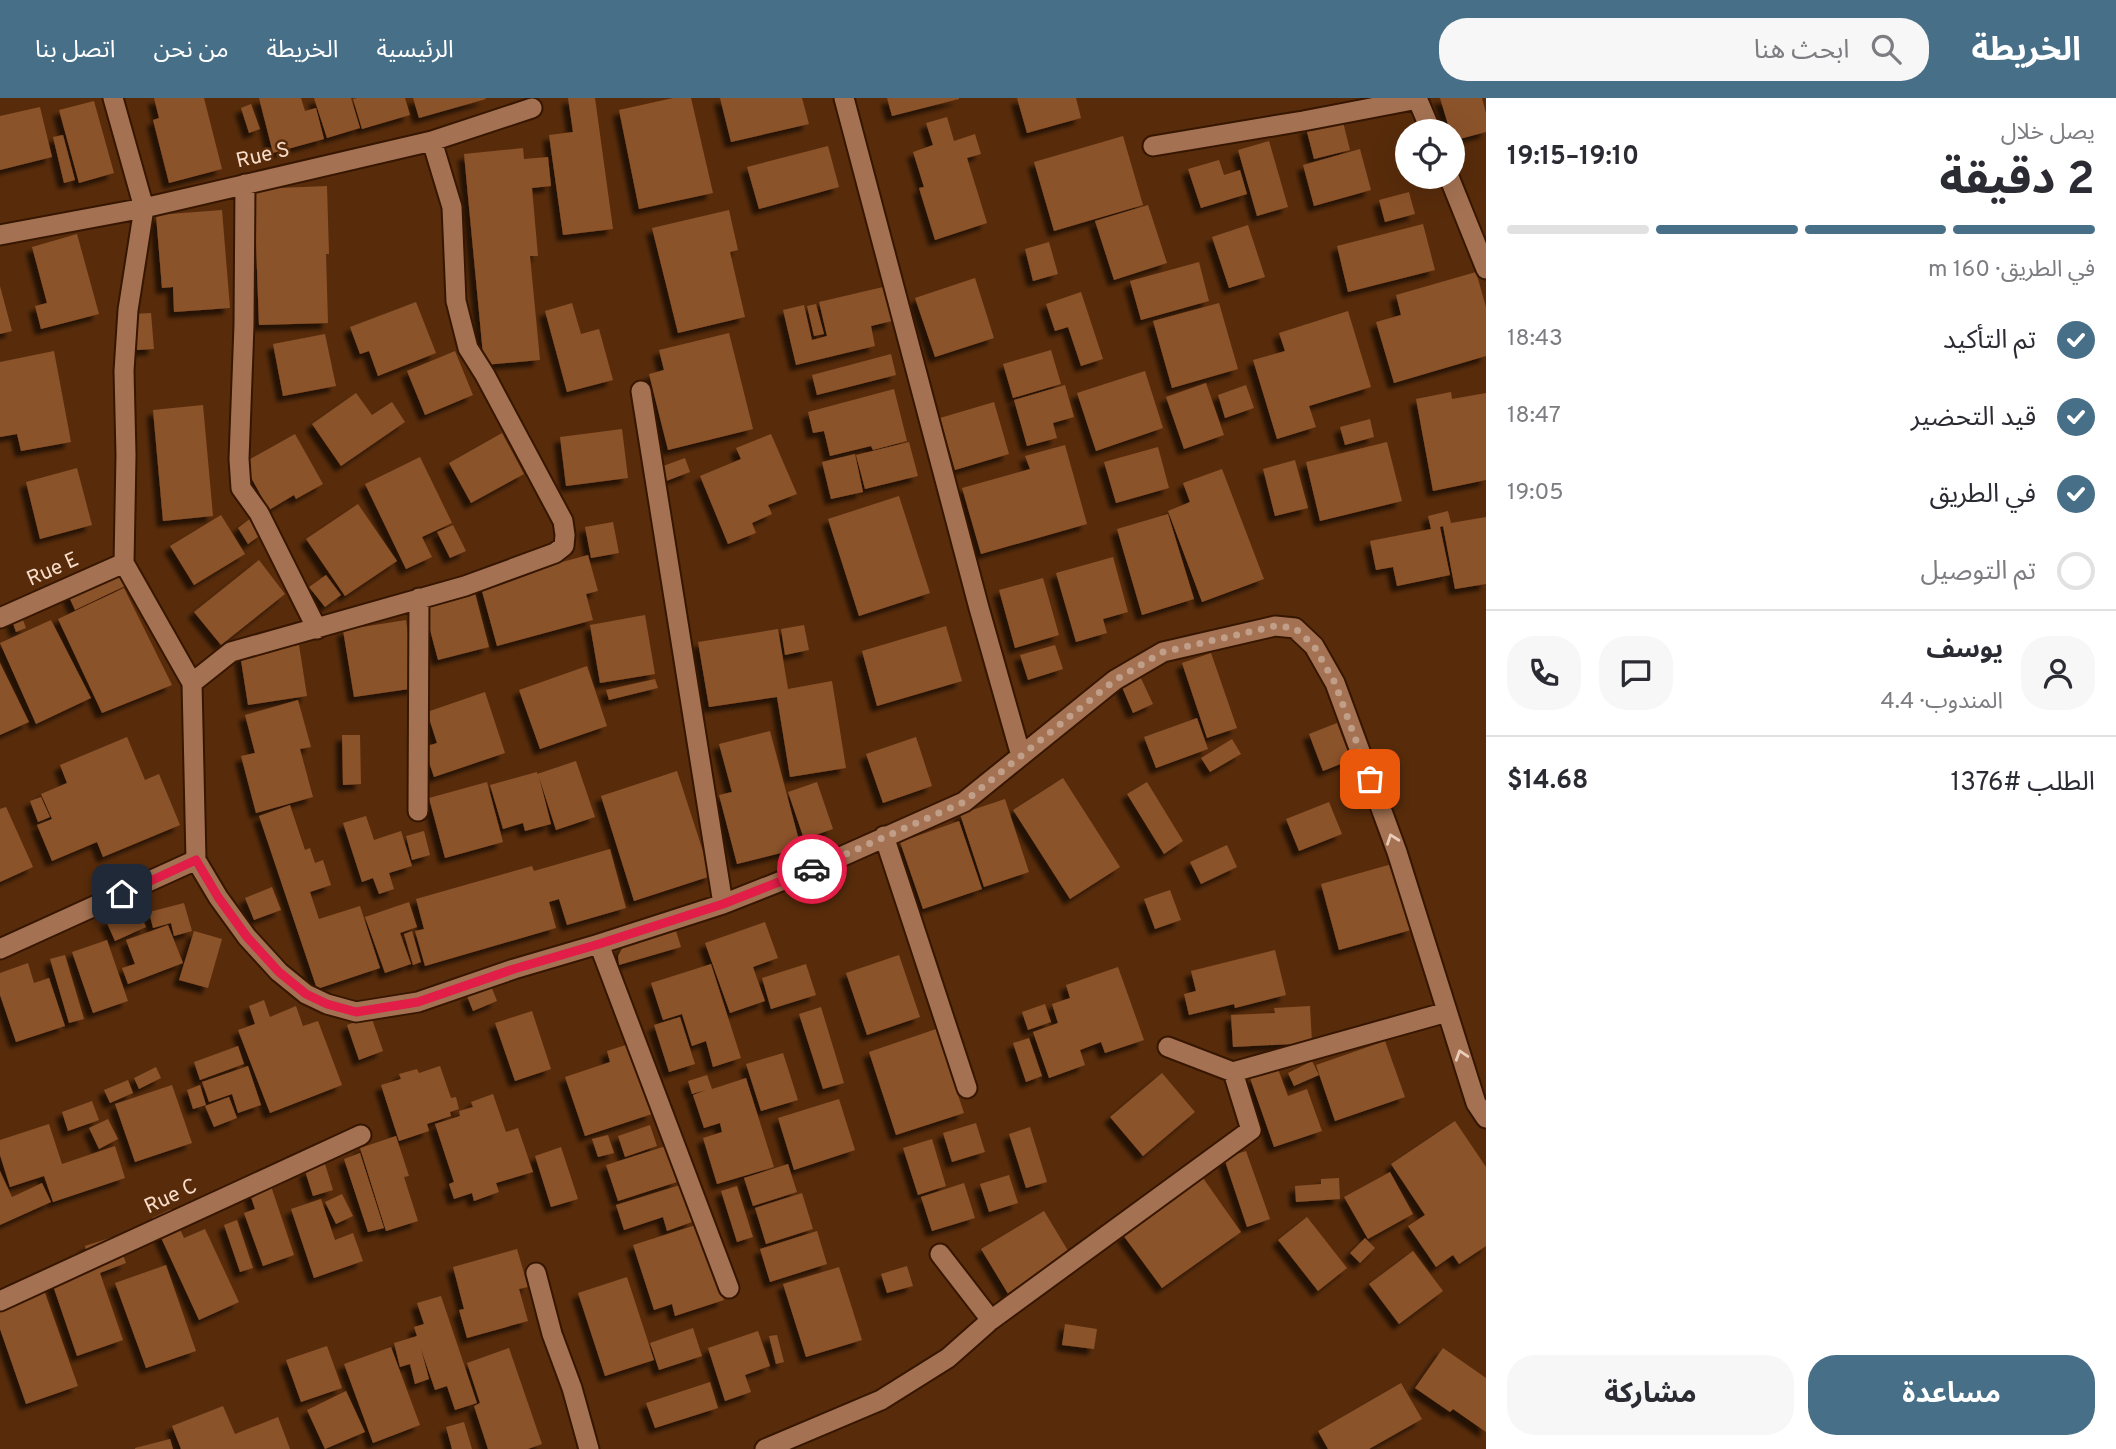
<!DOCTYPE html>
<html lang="ar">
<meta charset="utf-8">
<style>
body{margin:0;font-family:Overpass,"Noto Sans Arabic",sans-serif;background:#f7f7f7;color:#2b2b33;direction:rtl;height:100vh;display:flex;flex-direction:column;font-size:26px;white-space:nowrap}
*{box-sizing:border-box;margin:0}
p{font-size:23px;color:#7c7c81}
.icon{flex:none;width:38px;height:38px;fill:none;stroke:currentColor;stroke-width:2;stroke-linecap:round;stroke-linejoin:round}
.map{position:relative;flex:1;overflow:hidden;direction:ltr}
.details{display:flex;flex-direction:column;background:#fff;width:630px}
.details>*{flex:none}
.fabs{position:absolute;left:1395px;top:21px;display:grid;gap:14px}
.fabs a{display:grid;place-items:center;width:70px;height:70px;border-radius:50%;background:#fff;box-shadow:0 7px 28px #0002;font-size:35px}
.pin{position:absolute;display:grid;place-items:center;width:60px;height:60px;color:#fff;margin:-30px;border-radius:14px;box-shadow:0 4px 10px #0006}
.courier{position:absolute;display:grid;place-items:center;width:70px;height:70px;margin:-35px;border:5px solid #e11d48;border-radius:50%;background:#fff;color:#222;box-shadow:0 2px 9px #0007}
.overview em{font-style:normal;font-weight:700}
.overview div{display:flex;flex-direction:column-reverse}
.overview{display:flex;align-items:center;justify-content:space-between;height:119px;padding:0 21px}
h1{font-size:46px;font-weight:700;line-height:52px}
.bar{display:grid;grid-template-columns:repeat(4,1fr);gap:10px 7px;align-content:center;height:84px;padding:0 21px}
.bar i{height:9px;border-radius:5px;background:#e1e1e2}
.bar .current{background:#476f88}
.bar p{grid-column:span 4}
.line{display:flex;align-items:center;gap:18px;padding:0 21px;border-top:2px solid #e1e1e2}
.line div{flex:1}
.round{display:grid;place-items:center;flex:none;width:74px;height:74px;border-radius:28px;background:#f7f7f7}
ol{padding:0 21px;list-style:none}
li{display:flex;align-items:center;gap:21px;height:77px}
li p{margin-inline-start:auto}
li .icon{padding:7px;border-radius:50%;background:#476f88;color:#fff;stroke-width:4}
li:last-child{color:#7c7c81}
li i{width:38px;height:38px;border:4px solid #e1e1e2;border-radius:50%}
.action{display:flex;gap:14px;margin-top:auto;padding:14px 21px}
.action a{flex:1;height:80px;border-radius:28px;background:#476f88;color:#fff;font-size:28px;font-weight:700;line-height:80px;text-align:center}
.action a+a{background:#f7f7f7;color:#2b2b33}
header{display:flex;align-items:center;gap:42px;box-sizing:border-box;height:98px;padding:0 35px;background:#476f88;color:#fff}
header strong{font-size:33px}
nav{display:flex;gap:38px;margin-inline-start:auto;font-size:24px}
.search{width:490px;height:63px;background:#f7f7f7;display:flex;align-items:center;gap:18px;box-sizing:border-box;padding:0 24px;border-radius:28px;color:#7c7c81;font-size:26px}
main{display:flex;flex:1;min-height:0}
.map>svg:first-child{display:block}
.building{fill:#8b522a;filter:url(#shadow)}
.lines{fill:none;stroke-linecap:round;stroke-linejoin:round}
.minor-casing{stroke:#371600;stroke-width:23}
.minor{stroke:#a47252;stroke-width:19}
.oneway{stroke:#ebccb8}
.done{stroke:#c09e87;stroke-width:7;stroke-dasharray:0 12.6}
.route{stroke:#e11d48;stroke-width:9}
.labels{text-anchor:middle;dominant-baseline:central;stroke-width:5;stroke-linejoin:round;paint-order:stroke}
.street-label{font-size:21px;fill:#f8dcca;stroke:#582c0b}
</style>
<header>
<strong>الخريطة</strong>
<div class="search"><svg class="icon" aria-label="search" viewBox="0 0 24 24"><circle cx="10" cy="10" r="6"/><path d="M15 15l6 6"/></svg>ابحث هنا</div>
<nav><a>الرئيسية</a><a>الخريطة</a><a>من نحن</a><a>اتصل بنا</a></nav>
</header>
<main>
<section class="details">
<div class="overview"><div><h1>2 دقيقة</h1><p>يصل خلال</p></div><em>19:10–19:15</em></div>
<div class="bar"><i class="current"></i><i class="current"></i><i class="current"></i><i></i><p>في الطريق · 160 m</p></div>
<ol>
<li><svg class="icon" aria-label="check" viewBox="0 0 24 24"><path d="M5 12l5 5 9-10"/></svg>تم التأكيد<p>18:43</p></li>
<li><svg class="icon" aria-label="check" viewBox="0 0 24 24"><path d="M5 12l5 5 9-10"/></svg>قيد التحضير<p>18:47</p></li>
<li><svg class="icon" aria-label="check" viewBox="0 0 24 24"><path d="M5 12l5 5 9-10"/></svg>في الطريق<p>19:05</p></li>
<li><i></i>تم التوصيل</li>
</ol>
<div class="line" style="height:126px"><a class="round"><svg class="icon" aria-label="person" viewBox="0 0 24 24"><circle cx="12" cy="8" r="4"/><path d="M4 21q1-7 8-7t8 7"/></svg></a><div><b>يوسف</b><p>المندوب · 4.4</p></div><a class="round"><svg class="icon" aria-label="chat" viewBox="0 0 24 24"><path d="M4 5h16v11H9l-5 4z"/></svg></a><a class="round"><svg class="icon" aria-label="phone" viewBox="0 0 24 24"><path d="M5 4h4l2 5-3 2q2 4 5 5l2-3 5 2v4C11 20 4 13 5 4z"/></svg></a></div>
<div class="line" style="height:91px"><div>الطلب #1376</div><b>$14.68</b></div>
<div class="action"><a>مساعدة</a><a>مشاركة</a></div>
</section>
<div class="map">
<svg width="1486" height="1351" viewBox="0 0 1486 1351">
<defs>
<filter id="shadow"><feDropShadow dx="-6" dy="6" stdDeviation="2" flood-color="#0009"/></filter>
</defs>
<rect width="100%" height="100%" fill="#582c0b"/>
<!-- building -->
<path class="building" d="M154,0H204L222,71L169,85L153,22L159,20Z
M259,0H301L305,13L316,10L324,41L273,55Z
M314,0H351L360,30L327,40Z
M357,0H405L410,17L362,31L353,1Z
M413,0H485L486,1L419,20Z
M568,0H595L613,131L563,137L549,37L573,34Z
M673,0H691L713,95L639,111L619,12Z
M720,0H802L809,26L731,44Z
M887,0H959V1L892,18Z
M1017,0H1076L1081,20L1027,35Z
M1440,0H1482L1486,15V34L1452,43V33H1450Z
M94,3L114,75L79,85L59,12Z
M251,6L260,31L249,35L241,10Z
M40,9L52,59L0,72V18Z
M947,19L954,43L975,36L981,56L967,60L987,125L935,142L919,90L924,89L913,54L933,47L926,25Z
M1342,20L1350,52L1314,61L1306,30Z
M63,37L75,82L64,85L53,39Z
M1123,38L1143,107L1054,133L1034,64Z
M1269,43L1288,109L1257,118L1238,52Z
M828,48L839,89L759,111L747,69Z
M523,50L524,61L548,59L551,88L532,90L538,158H530L540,262L484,267L464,56Z
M1360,51L1371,92L1314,108L1303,67Z
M1219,62L1224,77L1240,72L1247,96L1201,110L1188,71Z
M327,88L329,156H326L328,225L259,227L254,91Z
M1409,94L1415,116L1385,124L1379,102Z
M1148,107L1167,165L1114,182L1095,123Z
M222,112L230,210L174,214L173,189L162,190L156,117Z
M729,112L738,152L730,154L745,219L678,235L652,130Z
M1423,126L1435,172L1348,194L1337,148Z
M1248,127L1265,179L1229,190L1212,139Z
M77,136L99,216L41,231L35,208L47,205L32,149Z
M1049,144L1058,176L1033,183L1025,151Z
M1199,164L1209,203L1141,222L1130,183Z
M1476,174L1486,209V258L1394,285L1376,224L1401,217L1396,197Z
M975,180L994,240L935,259L915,200Z
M0,188L12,233L0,236Z
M883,189L892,223L871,228L875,248L796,267L783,212L804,207L812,242L827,238L819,204Z
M1081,194L1103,261L1081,268L1068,229L1055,233L1046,206Z
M416,204L436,255L378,278L369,253L360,256L350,229Z
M572,205L581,236L599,231L613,282L567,294L545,213Z
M1219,205L1238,271L1172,290L1153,223Z
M816,206L824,236L814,238L807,208Z
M1348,213L1371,289L1309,308L1316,329L1277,341L1253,262L1285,253L1279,235Z
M151,215L154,251L137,252L134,216Z
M729,235L753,331L668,352L649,276L664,272L659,252Z
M325,236L336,288L283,298L273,246Z
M1051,252L1061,286L1013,300L1003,266Z
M54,253L71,344L21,353L17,336L0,339V264Z
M455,253L473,297L425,317L407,273Z
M891,256L896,277L817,297L812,277Z
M1145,273L1163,330L1096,353L1077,295Z
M1206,285L1224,337L1184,351L1166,299Z
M1065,287L1074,319L1053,325L1057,340L1027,348L1014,302Z
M1246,287L1254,310L1225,320L1218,297Z
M894,291L907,343L873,352L871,348L830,358L824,333L813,335L808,314Z
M1451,294L1452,301L1486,295V382L1433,393L1416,301Z
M356,295L372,317L392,304L405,324L341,368L312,326Z
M994,304L1009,356L955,372L940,320Z
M203,307L213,418L163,423L153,312Z
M1370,321L1374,339L1345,347L1340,329Z
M622,331L628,380L566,388L560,339Z
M502,335L524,376L471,405L449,365Z
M295,336L323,386L296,401L294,397L269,412L243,365Z
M771,336L797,396L768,407L772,416L752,425L756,435L728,446L700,378L741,361L736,350Z
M909,344L918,378L865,391L856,357Z
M1387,344L1402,403L1320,423L1306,364Z
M1065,347L1087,426L981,456L962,390L1030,371L1025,358Z
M1158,349L1169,390L1116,405L1104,364Z
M855,356L863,394L831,401L822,364Z
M420,359L452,425L422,439L432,459L406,471L365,386Z
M685,360L690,374L661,385L655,371Z
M1295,362L1308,410L1275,418L1263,371Z
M77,370L92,427L40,441L26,384Z
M1222,371L1264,481L1202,504L1168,413L1190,404L1183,385Z
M899,398L930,495L859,518L828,421Z
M358,406L397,463L345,498L306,441Z
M1448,413L1451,425L1486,419V486L1455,491L1443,428L1440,429L1450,477L1397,488L1393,469L1376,472L1370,443L1431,431L1428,418Z
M1168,416L1194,501L1142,517L1117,431Z
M221,417L245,456L194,487L170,448Z
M251,420L262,436L248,446L238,430Z
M613,424L619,455L591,460L585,429Z
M453,427L466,453L450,460L437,434Z
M588,457L598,493L586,496L593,522L497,548L480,486Z
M1113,459L1128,514L1103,521L1107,535L1076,544L1056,475Z
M259,462L285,496L221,547L194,514Z
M115,467L125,488L75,512L65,490Z
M326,477L341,497L325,509L309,489Z
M1043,480L1059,537L1015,550L999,492Z
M124,490L172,587L102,615L58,521Z
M475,495L489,549L438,562L424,509Z
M19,511L26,530L16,534L9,514Z
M645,517L655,576L600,585L590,527Z
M51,522L91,600L36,626L0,545Z
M406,522L416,590L354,599L343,532Z
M804,527L809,552L785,557L781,531Z
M946,528L962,583L877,608L862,553Z
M778,531L788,591L832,583L846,670L790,679L777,599L709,609L698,544Z
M299,547L307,598L248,607L240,556Z
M1055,547L1063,571L1028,582L1020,557Z
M1211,555L1237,630L1207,640L1182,565Z
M0,565L29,624L0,637Z
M587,568L607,628L540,651L519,592Z
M1138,574L1153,606L1133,615L1119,582Z
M655,581L658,590L609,602L606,592Z
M485,594L505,655L434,679L424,649L437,645L427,614Z
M298,602L311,649L300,651L313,699L256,715L241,658L255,655L245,617Z
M1197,620L1208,651L1156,670L1144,639Z
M1337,625L1351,662L1323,673L1309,636Z
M770,633L801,750L737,766L719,697L732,694L719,646Z
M342,637H360L361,686L343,687Z
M127,639L145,682L159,676L180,727L103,759L97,744L52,763L37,727L52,721L41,696L67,685L60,667Z
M916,639L932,688L883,705L866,656Z
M1232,641L1241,656L1210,674L1201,660Z
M576,663L595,719L556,732L539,679L551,726L525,733L523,725L503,731L490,687L537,674V676Z
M677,673L711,778L634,803L601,698Z
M1063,680L1120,769L1070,801L1013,712Z
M487,684L503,744L445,760L429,700Z
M817,684L833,731L804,741L788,694Z
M1147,684L1183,743L1164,756L1127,696Z
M41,699L50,719L38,724L30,703Z
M1005,701L1029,774L984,789L960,716Z
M1329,704L1342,736L1299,753L1286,721Z
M290,707L305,752L310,750L315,765L323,762L331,787L310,794L319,821L360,808L380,870L317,891L259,718Z
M6,709L33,769L0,784V711Z
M366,718L374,742L401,733L412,768L389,775L394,791L379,796L373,780L362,784L343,725Z
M959,723L982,791L923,811L900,744Z
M424,733L430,757L412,762L406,738Z
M1227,747L1237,769L1201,786L1190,764Z
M610,751L626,810L567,827L559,801L549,804L556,830L425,868L415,833L424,831L416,801L532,768L534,773Z
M1392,766L1411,832L1339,852L1321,786Z
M272,789L281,812L254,822L245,800Z
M1170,792L1181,822L1155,831L1144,801Z
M409,804L417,829L400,835L411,866L385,875L365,819Z
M184,805L192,833L174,838L171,825L153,830L149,814Z
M137,810L146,829L115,843L106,823Z
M765,824L778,860L753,869L765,903L730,915L705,845Z
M168,827L183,865L128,886L122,870L135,866L126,842Z
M194,833L222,841L208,890L179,882Z
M412,833L421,864L413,867L404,836Z
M676,833L681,849L619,867L618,858L623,849L633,845Z
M107,842L128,903L93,915L72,854Z
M1275,852L1286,897L1235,910L1234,906L1189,917L1184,896L1196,893L1191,873Z
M65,857L84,921L69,925L50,861Z
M899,857L920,919L867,937L846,875Z
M28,865L34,885L49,880L65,928L16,944L0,897V875Z
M711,866L741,960L713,969L706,943L692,948L682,916L663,922L651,885Z
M806,866L816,897L771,911L762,880Z
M1118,869L1144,942L1105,955L1101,944L1080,952L1085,967L1049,980L1033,934L1058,925L1052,906L1070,900L1066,887Z
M491,888L497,903L473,913L467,898Z
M264,902L270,919L296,908L303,928L318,923L342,987L270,1015L238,932L255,926L249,908Z
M1045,906L1051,924L1028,932L1022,914Z
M1310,908L1312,945L1233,949L1231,917L1275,915L1274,910Z
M821,909L844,985L823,991L799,916Z
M532,913L551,971L515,983L495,925Z
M371,918L383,953L359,962L347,927Z
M680,919L695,966L669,974L654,927Z
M936,931L964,1015L896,1037L869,954Z
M1029,940L1042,978L1026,984L1013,945Z
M1385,943L1405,999L1335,1023L1316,967Z
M629,946L652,1016L585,1038L565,979L610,964L607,953Z
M238,948L244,966L200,982L194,964Z
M783,955L798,1002L761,1013L746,966Z
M1312,963L1319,977L1294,988L1288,975Z
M248,968L261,1007L238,1015L232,996L209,1004L202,984Z
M440,968L451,1000L456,999L459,1011L450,1014L451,1018L427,1026L429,1033L399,1043L381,987L401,981L399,976L417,971L419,975Z
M156,969L161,980L139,991L134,980Z
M1278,971L1288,998L1307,991L1322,1033L1274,1049L1250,980Z
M1162,975L1195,1014L1143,1058L1110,1019Z
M707,977L712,991L746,980L774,1069L717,1086L703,1040L722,1034L720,1025L704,1030L693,997L706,992L692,996L688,983Z
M128,982L133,995L110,1005L104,992Z
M172,987L192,1045L135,1064L115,1006Z
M200,987L206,1007L193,1011L187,992Z
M493,996L506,1034L518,1030L533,1074L496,1085L499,1094L474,1103L472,1095L454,1101L449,1086L454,1084L435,1026L460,1018L459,1013L473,1009L471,1004Z
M229,999L237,1020L214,1029L205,1008Z
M839,1001L855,1052L794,1072L778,1020Z
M92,1003L99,1022L68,1033L62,1014Z
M108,1021L118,1041L99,1051L89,1030Z
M1455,1023L1486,1069V1148L1459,1166L1453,1157L1436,1169L1408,1128L1425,1117L1391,1066Z
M976,1025L985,1054L952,1064L943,1035Z
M49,1026L62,1066L115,1048L125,1080L53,1104L44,1078L10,1089L0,1057V1042Z
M650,1027L657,1048L625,1059L618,1038Z
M1030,1029L1047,1084L1026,1090L1009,1036Z
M608,1037L614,1055L598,1059L592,1041Z
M396,1038L409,1078L404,1079L418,1123L386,1133L360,1050Z
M932,1041L946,1088L918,1097L903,1050Z
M666,1048L677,1084L618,1103L606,1067Z
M561,1049L578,1101L551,1109L535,1058Z
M1246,1053L1270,1121L1247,1129L1224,1060Z
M360,1055L384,1130L368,1134L344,1061Z
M325,1066L333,1092L313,1098L305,1073Z
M788,1066L797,1094L753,1108L744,1080Z
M0,1073L12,1099L42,1085L51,1104L0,1127Z
M1390,1074L1413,1116L1368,1141L1344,1099Z
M1009,1077L1018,1105L989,1114L980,1086Z
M1203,1080L1241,1134L1162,1190L1123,1137Z
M1339,1080L1340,1101L1296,1104L1295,1088L1321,1086V1081Z
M270,1085L294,1157L263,1168L244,1115L255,1111L249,1093Z
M964,1085L975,1120L932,1133L921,1099Z
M680,1087L692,1124L667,1133L663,1119L624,1132L616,1107Z
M737,1088L753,1139L737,1144L721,1093Z
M802,1095L813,1131L766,1146L755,1110Z
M342,1096L353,1118L336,1126L325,1104Z
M321,1101L335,1142L353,1135L363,1163L314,1180L291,1111Z
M171,1111L184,1140L205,1131L239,1204L199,1222L152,1120Z
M1044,1113L1073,1161L1010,1199L981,1151Z
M1307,1119L1347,1170L1318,1193L1278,1142Z
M237,1122L253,1170L240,1174L224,1127Z
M699,1126L724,1202L675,1218L672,1206L654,1212L633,1147Z
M817,1133L827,1166L770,1184L760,1151Z
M116,1138L126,1165L100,1175L123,1242L77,1258L49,1176L89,1162L85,1148Z
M1365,1140L1375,1150L1360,1165L1350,1155Z
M517,1151L528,1189L519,1191L528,1223L467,1240L459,1212L464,1211L453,1169Z
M1413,1153L1443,1193L1399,1226L1369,1186Z
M166,1167L196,1253L146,1270L115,1185Z
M907,1168L913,1188L887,1195L881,1176Z
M839,1169L862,1242L806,1259L783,1186Z
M627,1179L654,1262L605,1278L578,1195Z
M44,1192L78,1288L26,1306L0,1231V1207Z
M441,1198L477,1305L455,1312L447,1288L435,1292L421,1251L429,1281L415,1286L410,1266L400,1269L394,1245L417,1238L414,1229L424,1226L417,1205Z
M1065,1226L1097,1231L1094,1251L1062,1247Z
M693,1230L702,1258L659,1272L650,1245Z
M758,1233L770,1268L745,1277L751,1294L725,1303L708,1250Z
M777,1237L784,1264L776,1266L769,1238Z
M327,1248L342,1290L301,1304L286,1262Z
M391,1249L420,1327L373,1345L344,1266Z
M509,1250L542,1346L528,1351H488L474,1308L480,1305L467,1265Z
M1443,1250L1486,1280V1334L1453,1311L1450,1314L1415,1290Z
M710,1284L718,1310L655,1330L646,1305Z
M1401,1285L1422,1321L1369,1351H1328L1318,1333Z
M346,1293L365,1334L325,1351L307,1312Z
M223,1308L235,1336L278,1319L290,1351H181L172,1328Z
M464,1324L472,1351H452L446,1329Z
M170,1341L173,1351H135V1350Z"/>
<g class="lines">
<defs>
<path id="minor" d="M113,0L144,110L128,212L124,273L126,357L124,465L192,585L196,762L218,799L247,839L279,874L306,896L327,906L356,914L418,904L514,871L599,846L723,806L827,765L964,704L1115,582L1163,554L1275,528L1295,530L1314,548L1335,585L1397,754L1476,1005L1486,1020
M844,0L979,510L1021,658
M1417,0L1431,33
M1153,48L1303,23L1418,1
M1449,79L1486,171
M245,86L244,227L239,361L241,390L259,415L317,531
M0,137L144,110L432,43L532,10
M641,293L723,806
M0,520L124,465
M192,585L231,554L465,488L555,455L564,448L565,437L563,423L485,277L468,250L456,203L452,109L432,43
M418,713L419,500
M884,738L967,990
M599,846L729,1190
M0,851L196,762
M1168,949L1233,974L1447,914
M940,1156L991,1222L1251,1032L1233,974
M536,1175L552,1236L572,1290L589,1351
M0,1203L361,1037
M765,1351L881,1302L948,1260L991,1222"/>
</defs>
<!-- minor casing -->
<use href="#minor" class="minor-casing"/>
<!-- minor -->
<use href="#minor" class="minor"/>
</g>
<!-- one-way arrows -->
<defs><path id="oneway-chevron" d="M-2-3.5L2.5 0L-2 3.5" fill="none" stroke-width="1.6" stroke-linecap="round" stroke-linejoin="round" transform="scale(1.75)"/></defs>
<g class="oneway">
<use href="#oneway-chevron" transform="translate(1392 741) rotate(-110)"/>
<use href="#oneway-chevron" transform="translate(1461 957) rotate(-108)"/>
</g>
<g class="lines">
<!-- done -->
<path class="done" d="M812,771L964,704L1115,582L1163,554L1275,528L1295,530L1314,548L1335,585L1370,681"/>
<!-- route -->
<path class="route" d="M122,796L196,762L218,799L247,839L279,874L306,896L327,906L356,914L418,904L514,871L599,846L723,806L812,771"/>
</g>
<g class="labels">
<!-- street labels -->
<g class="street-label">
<text transform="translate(263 58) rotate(-13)">Rue S</text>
<text transform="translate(53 472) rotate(-24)">Rue E</text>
<text transform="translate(171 1099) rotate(-25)">Rue C</text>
</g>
</g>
</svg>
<div class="fabs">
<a><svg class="icon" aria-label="locate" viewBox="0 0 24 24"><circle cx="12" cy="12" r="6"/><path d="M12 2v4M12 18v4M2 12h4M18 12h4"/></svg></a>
</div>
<div class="pin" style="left:1370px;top:681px;background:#ea580c"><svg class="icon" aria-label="bag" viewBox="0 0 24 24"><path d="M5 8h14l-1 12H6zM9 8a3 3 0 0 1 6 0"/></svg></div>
<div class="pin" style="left:122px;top:796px;background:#1f2937"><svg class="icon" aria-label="home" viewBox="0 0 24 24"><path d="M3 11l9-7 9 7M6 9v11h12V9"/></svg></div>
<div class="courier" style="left:812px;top:771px"><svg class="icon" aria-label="car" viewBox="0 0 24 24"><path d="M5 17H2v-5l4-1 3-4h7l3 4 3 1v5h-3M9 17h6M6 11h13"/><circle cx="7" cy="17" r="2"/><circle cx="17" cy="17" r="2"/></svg></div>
</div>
</main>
